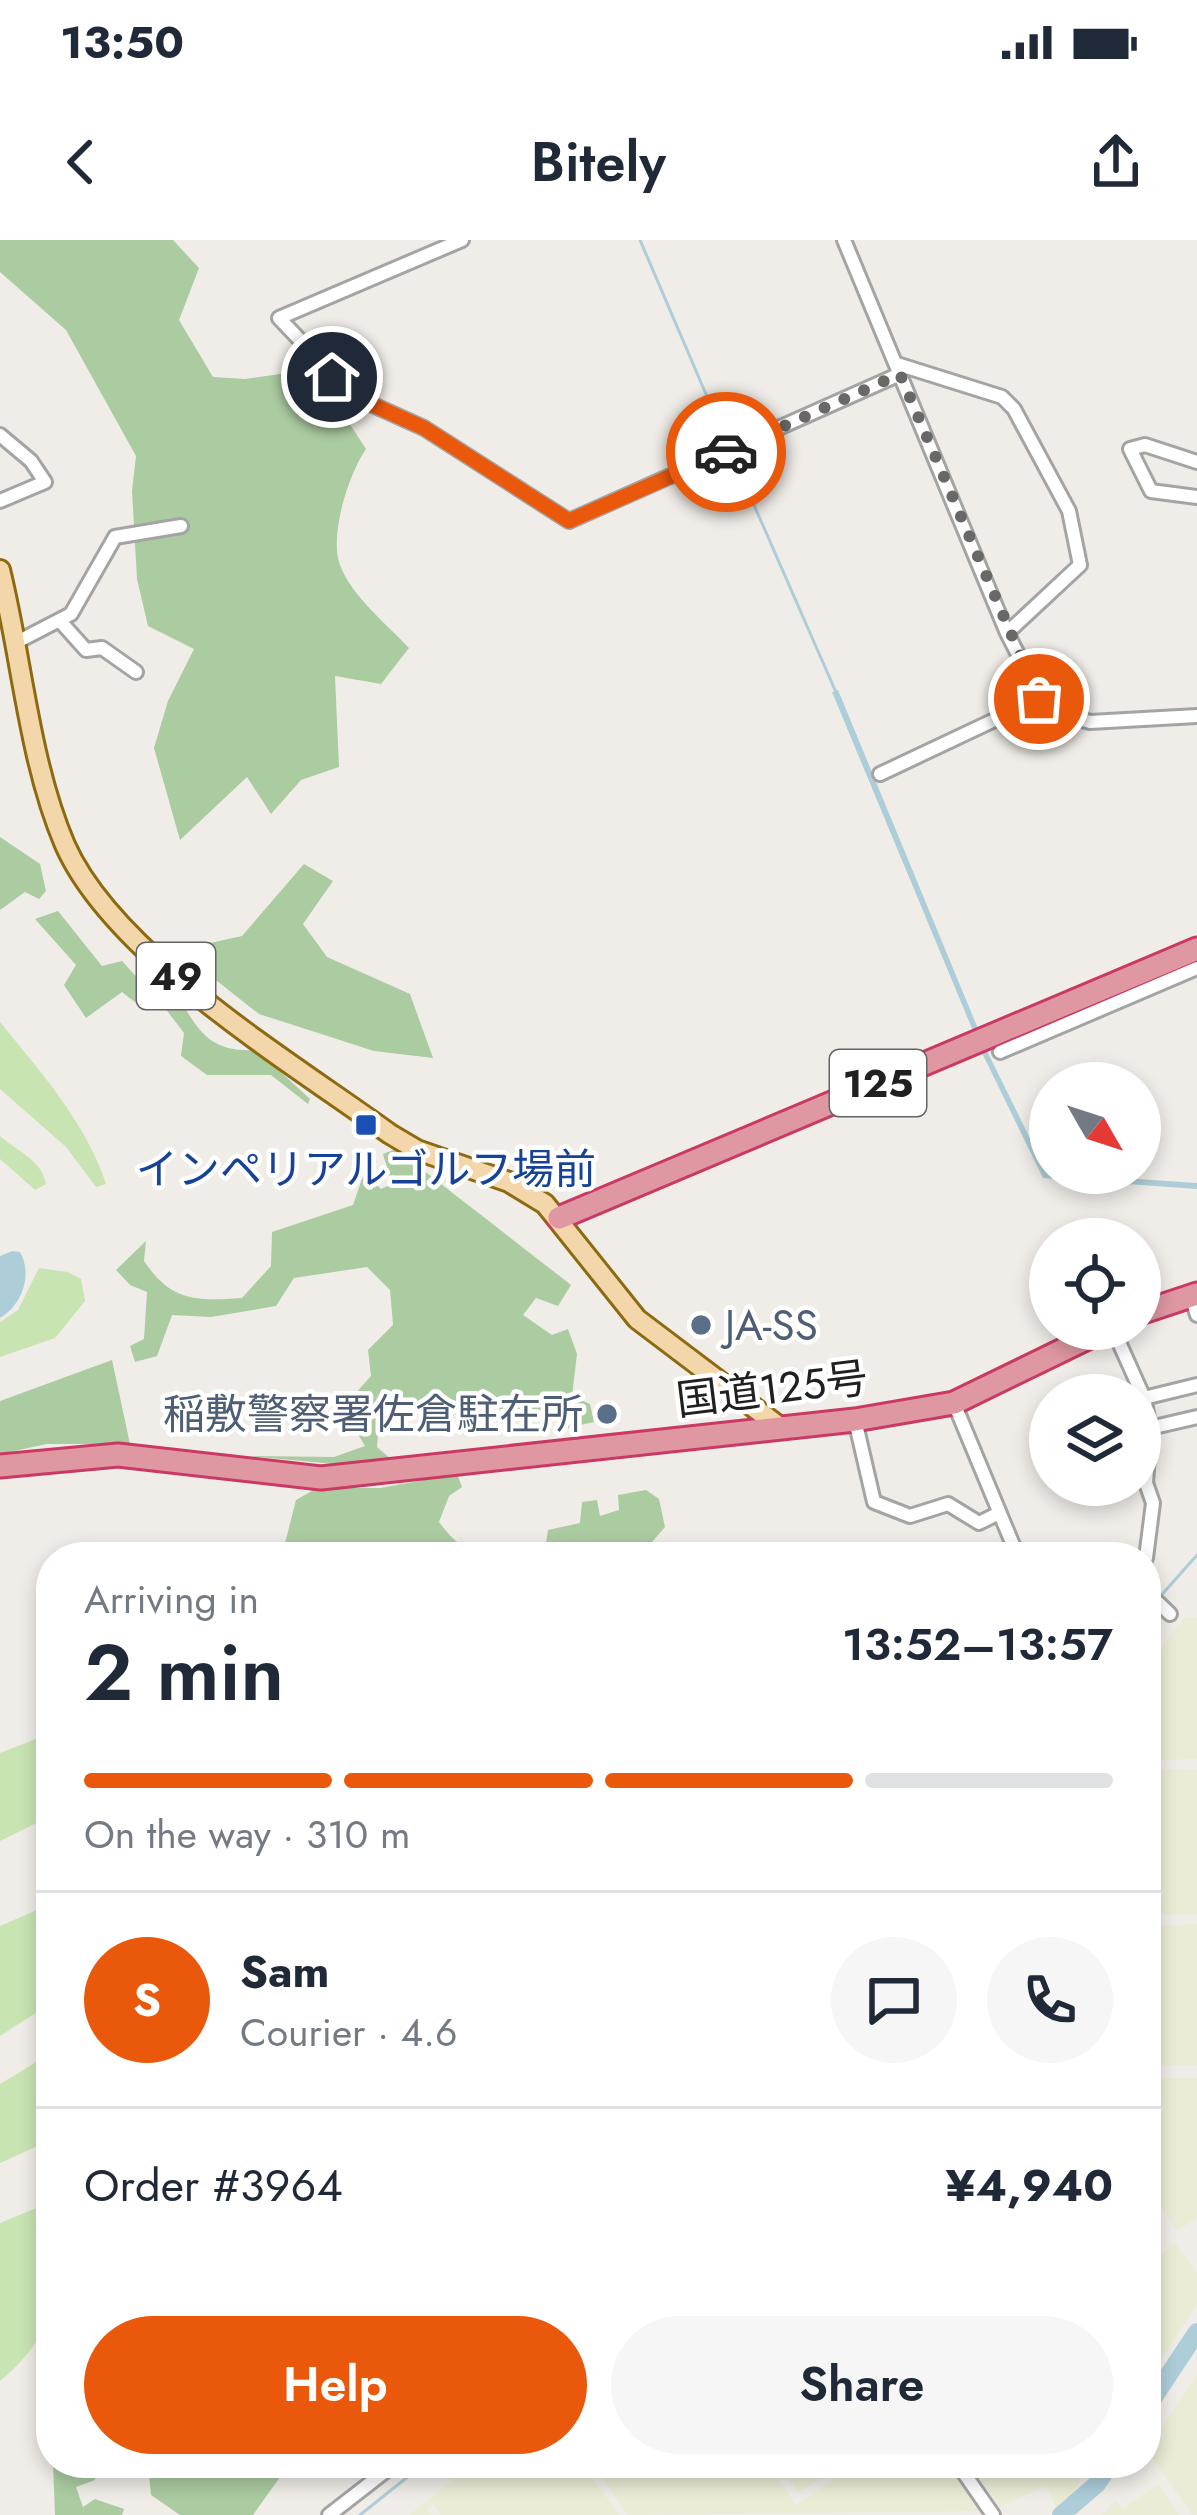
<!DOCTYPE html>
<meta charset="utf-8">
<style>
body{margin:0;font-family:Jost,"Noto Sans JP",sans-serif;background:#f6f6f7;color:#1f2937;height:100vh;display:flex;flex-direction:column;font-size:45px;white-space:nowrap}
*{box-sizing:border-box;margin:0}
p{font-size:39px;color:#747a83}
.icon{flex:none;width:66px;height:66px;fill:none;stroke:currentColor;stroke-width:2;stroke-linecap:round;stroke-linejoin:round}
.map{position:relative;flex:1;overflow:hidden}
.side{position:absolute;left:36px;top:1302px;width:1125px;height:936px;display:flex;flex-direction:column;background:#fff;border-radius:48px;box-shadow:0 6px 18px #0003}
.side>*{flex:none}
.needle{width:78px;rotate:129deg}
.fabs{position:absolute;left:1029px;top:822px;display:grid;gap:24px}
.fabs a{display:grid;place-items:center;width:132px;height:132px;border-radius:50%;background:#fff;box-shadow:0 6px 18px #0003;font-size:60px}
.pin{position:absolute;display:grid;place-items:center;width:102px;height:102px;color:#fff;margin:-51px;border:6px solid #fff;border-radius:50%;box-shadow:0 3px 12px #0007}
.courier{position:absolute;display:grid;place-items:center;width:120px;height:120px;margin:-60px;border:9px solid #ea580c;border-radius:50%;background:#fff;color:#222;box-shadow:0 3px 15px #0007}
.overview em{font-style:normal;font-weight:600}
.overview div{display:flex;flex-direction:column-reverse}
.overview{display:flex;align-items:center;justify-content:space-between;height:204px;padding:0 48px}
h1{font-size:78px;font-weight:600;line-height:90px}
.bar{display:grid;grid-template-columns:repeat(4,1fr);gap:18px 12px;align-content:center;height:144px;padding:0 48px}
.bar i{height:15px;border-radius:9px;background:#e0e1e3}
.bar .selected{background:#ea580c}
.bar p{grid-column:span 4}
.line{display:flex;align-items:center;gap:30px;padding:0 48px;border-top:3px solid #e0e1e3}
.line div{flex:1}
.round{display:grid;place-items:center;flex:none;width:126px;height:126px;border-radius:63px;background:#f6f6f7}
.cta{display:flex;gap:24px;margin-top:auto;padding:24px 48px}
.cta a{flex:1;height:138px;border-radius:72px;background:#ea580c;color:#fff;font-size:48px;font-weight:600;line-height:138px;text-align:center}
.cta a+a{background:#f6f6f7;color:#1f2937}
.status{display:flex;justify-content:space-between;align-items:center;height:84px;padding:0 60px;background:#fff;direction:ltr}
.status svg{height:33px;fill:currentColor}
header{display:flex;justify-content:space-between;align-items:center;height:156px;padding:0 48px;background:#fff;font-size:54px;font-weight:600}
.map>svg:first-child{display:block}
.farmland{fill:#eaecd5}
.grass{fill:#c9e4b3}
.forest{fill:#abcba1}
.water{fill:#adcdd9}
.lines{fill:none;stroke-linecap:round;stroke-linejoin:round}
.stream{stroke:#adcdd9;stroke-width:3}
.river{stroke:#adcdd9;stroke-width:18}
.street-casing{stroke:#a4a4a4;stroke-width:18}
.primary-casing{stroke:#8d690f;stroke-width:24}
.highway-casing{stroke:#ca3964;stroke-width:27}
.street{stroke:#fff;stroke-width:12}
.primary{stroke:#f3d6aa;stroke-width:18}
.highway{stroke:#df98a2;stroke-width:21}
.done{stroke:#696866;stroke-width:12;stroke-dasharray:0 21.6}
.route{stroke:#ea580c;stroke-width:15}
.transit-dot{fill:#1a4fb4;stroke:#fff;stroke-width:4.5}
.service-dot{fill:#5c6f8a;stroke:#fff;stroke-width:4.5}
.labels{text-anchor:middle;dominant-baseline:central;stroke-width:9;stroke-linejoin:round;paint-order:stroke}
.shield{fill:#fff;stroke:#636363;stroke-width:3}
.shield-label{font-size:39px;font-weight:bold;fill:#202020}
.transit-label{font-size:42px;fill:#164399;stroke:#fff}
.service-label{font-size:42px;fill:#4e5e75;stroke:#fff;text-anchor:start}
.street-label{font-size:42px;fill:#202020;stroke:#fff}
</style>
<div class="status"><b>13:50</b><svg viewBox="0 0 49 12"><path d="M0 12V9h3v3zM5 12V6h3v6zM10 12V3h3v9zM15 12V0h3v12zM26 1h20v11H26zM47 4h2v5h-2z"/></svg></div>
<header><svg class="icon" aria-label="back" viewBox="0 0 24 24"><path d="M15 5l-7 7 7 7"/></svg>Bitely<svg class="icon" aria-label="share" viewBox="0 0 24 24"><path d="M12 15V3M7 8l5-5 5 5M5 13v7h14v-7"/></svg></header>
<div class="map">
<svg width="1197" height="2275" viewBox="0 0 1197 2275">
<rect width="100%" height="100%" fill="#f0ede8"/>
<!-- farmland -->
<path class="farmland" d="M1185,1377H1197V1519L1146,1520V1455L1163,1404Z
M1197,1529V1674L1146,1675V1530Z
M1197,1684V1825L1146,1826V1686Z
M1146,1838H1197V1978L1177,1991L1146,1944Z
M1176,2003L1197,2034V2065L1146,2142V2024Z
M1197,2134V2275H1192L1147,2210Z
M474,2223H582L619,2275H441L434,2265L427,2269L431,2275H409Z
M591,2223H767L796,2265L857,2223H952L986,2271L628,2275Z
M778,2223H841L798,2253Z
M968,2223H1092L1071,2255L1056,2266L1046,2246L1000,2267Z
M1158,2244L1179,2275H1102L1115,2260L1123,2269Z"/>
<!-- grass -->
<path class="grass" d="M0,782C40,831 86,883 106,944L96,947L66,907L0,849Z
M0,896C17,911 42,920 46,944L35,950L0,919Z
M39,1028L68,1032L81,1039L85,1061L55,1098L0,1117V1082L18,1070Z
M51,1493V1576L0,1601V1513Z
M51,1664V1763L0,1796V1686Z
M51,1813V1900L0,1923V1844Z
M51,1962C51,2045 69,2083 0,2141V1983Z"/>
<!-- forest -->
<path class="forest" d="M0,0H173L199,28L179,80L213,137L245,139L314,129L366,209C349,234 332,287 338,318C345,351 387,384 409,408L381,444L335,436L339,527L301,540L271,574L247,537L180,600L154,508L168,461L194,409L148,386L137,339L132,251L136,216L66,90L0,32Z
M0,597L40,624L46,651L39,659L25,652L0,670Z
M304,624L333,641L303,684L327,717L410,754L433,818L374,811L259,774L188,718L201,705L242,696Z
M58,671L102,726L122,721L143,744L164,736C195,776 197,814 257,810L310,859L308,864L271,835H207L181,816L184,793L155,755L136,763L122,752L86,778L64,745L76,725L35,679Z
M396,909L571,1045L558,1066L536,1058L523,1075L552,1095L568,1089L577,1114L572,1156L590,1164L594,1182L567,1188C508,1145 455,1192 400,1163L379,1180L377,1207L391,1219L366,1227L249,1216L334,1217L365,1206L356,1191L353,1156L371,1136L368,1110L393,1085L390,1050L367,1027L294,1038L276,1066L211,1077L172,1075L157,1116L135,1122L130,1106L144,1099L147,1052L130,1045L116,1030L146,1001L144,1021C172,1062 195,1061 242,1058L271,1026L272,992L353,965L364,933L381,949L392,944L383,914Z
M112,1120L130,1204H47L0,1214V1161Z
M457,1234L462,1247L449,1256L439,1282C472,1327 495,1313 545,1310L548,1290L580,1283L582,1262L597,1260L600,1276L619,1270L618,1255L646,1250L659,1259L665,1287L639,1317H274L284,1307L296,1260L317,1248H380Z
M53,2223H97L95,2240L76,2247L83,2267L95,2259L124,2269L122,2275H55Z
M148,2223H290L253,2275H180L151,2255Z"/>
<!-- water -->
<path class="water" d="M838,450L988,813L1047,933L1197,943V949L1043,938L983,815L837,464L832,452Z
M12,1011L20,1012C33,1035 22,1065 0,1078V1016Z"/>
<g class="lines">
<!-- stream -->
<path class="stream" d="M640,0L729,208
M733,217L835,450
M1158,1359L1197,1315
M1146,1375L1152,1366
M360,2275L425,2223"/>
<!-- river -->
<path class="river" d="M1146,2169L1197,2092
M1061,2275L1097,2244L1111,2223"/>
<defs>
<path id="street" d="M462,0L279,78L353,156L424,188L569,281L900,134
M844,0L1007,393L1046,469L1090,482L1197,476
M897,124L1002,157L1014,169L1069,271L1080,325L1007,393
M0,195L31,221L45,242L0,261
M1197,222L1145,205L1130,209L1151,251L1197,257
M60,381L86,410L102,408L136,432
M17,402L71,374L115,297L181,286
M880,534L1039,459
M1000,812L1197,728
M1191,1056L1197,1075
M1113,1089L1144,1158L1150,1188L1146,1243L1153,1263L1146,1318
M1144,1158L1197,1145
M954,1163L1018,1317
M855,1180L874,1262L910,1276L948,1264L979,1283L997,1274
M1150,1188L1197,1177
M1036,1317L1057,1311L1066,1317
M1146,1351L1170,1374
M957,2223L993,2275
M329,2275L396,2223"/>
<path id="primary" d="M0,330C22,419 29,521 65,605C114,716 291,822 390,894L417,910L509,942L545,964L637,1079L781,1188"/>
<path id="highway" d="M559,978L1197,709
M1140,1073L1197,1054
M0,1226L118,1215L321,1238L855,1180L954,1163L1106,1089"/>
</defs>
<!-- street casing -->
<use href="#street" class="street-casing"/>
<!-- primary casing -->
<use href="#primary" class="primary-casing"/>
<!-- highway casing -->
<use href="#highway" class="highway-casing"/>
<!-- street -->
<use href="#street" class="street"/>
<!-- primary -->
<use href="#primary" class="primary"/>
<!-- highway -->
<use href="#highway" class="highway"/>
</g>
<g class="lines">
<!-- done -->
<path class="done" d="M726,212L900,134L1039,459"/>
<!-- route -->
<path class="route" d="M332,137L353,156L424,188L569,281L726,212"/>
</g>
<!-- markers -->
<rect class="transit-dot" x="354" y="873" width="24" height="24" rx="6"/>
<g class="service-dot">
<circle cx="701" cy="1085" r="12"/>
<circle cx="607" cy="1174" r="12"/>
</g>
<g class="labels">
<!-- shield labels -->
<g class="shield">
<rect x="137" y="703" width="78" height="66" rx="9"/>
<rect x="830" y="810" width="96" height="66" rx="9"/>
</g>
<g class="shield-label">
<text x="176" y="736">49</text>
<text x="878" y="843">125</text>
</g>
<!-- transit labels -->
<g class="transit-label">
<text x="366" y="929">インペリアルゴルフ場前</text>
</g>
<!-- service labels -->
<g class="service-label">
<text x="725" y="1085">JA-SS</text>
<text x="583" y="1174" text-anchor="end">稲敷警察署佐倉駐在所</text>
</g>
<!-- street labels -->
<g class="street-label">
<text transform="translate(772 1149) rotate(-7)">国道125号</text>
</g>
</g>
</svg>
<div class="fabs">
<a><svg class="needle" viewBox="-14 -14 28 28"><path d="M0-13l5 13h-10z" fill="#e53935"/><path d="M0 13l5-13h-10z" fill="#747a83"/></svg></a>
<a><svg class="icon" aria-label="locate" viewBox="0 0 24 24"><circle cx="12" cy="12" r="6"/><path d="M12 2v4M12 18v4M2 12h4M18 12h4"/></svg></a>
<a><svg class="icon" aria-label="layers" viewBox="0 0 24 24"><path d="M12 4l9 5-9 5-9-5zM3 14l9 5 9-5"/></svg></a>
</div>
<div class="pin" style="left:1039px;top:459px;background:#ea580c"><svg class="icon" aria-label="bag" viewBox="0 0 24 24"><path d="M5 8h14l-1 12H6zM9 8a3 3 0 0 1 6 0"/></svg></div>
<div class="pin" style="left:332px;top:137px;background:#1f2937"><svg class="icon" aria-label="home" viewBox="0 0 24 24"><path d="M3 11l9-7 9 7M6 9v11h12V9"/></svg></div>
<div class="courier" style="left:726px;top:212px"><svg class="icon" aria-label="car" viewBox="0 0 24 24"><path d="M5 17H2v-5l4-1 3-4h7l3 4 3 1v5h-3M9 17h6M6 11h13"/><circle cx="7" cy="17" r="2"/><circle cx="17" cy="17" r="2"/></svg></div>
<section class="side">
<div class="overview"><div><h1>2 min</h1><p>Arriving in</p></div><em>13:52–13:57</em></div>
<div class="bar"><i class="selected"></i><i class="selected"></i><i class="selected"></i><i></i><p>On the way · 310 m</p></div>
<div class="line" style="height:216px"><b class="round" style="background:#ea580c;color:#fff">S</b><div><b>Sam</b><p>Courier · 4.6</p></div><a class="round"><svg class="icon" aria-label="chat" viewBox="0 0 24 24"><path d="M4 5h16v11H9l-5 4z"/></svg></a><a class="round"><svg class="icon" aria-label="phone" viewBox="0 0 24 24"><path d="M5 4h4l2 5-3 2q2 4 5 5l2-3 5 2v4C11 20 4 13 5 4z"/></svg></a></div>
<div class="line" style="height:156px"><div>Order #3964</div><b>¥4,940</b></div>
<div class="cta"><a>Help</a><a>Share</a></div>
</section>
</div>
